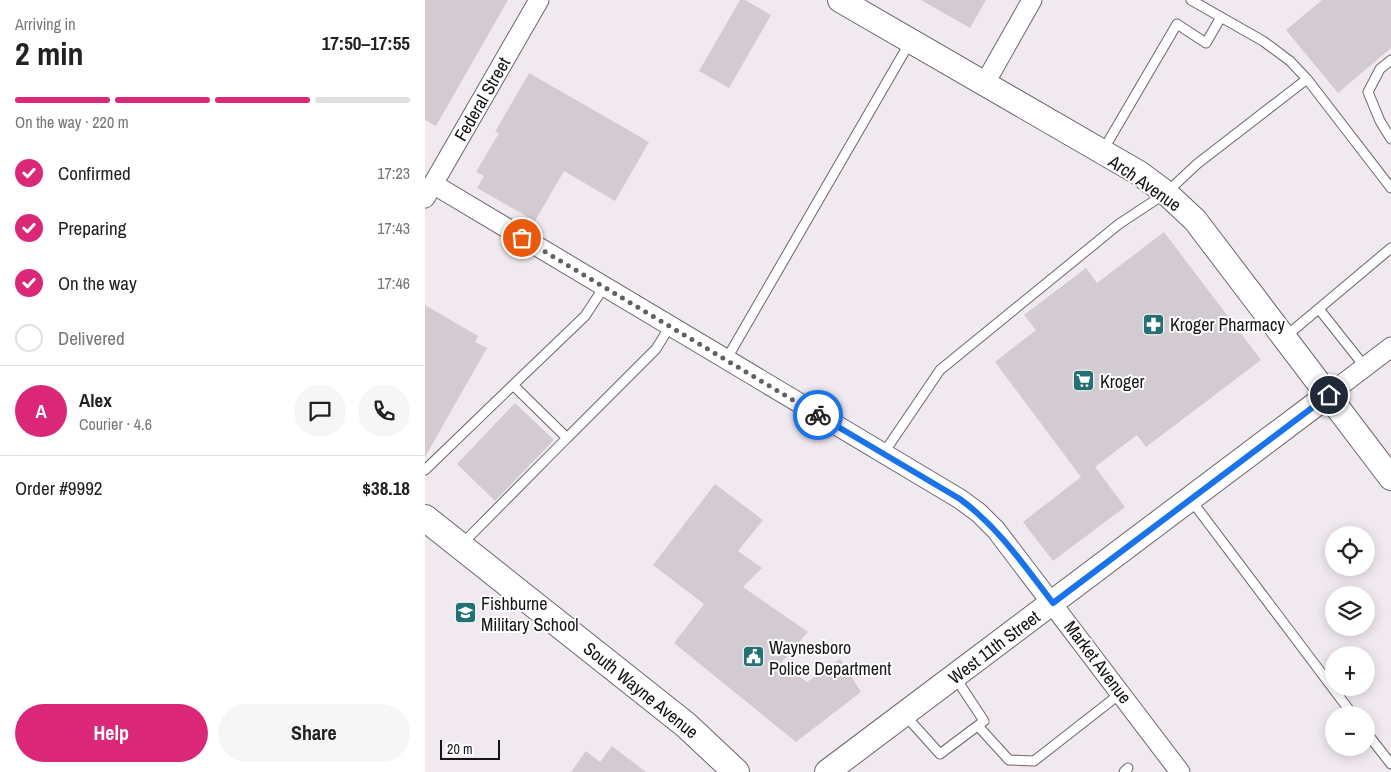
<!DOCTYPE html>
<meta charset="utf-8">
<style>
body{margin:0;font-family:"Archivo Narrow",sans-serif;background:#f6f6f6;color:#222;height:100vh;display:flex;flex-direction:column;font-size:19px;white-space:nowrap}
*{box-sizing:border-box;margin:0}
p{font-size:16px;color:#767676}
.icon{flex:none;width:28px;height:28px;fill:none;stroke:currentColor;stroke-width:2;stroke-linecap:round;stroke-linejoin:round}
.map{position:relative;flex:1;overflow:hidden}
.drawer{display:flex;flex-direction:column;background:#fff;width:425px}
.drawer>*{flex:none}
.fabs{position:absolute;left:900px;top:526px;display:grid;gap:10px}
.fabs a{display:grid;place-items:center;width:50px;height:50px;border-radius:50%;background:#fff;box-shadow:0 2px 12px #0003;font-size:25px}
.scale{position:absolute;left:15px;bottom:12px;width:60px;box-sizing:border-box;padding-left:5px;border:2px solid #171417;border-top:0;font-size:14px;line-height:18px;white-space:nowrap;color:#171417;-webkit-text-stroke:4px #fff;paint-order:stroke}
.pin{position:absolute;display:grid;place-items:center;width:42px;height:42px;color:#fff;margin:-21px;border:2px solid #fff;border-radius:50%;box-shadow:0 1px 5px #0007}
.courier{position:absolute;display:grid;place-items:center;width:50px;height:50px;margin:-25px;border:4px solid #1a73e8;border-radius:50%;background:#fff;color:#222;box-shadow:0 1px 6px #0007}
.summary em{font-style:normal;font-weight:700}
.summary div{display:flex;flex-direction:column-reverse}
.summary{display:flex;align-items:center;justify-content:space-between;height:85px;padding:0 15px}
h1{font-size:32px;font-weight:700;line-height:38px}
.bar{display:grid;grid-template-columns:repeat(4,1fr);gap:8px 5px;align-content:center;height:60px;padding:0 15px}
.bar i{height:6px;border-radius:4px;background:#e0e0e0}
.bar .on{background:#db2777}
.bar p{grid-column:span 4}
.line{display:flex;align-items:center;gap:12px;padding:0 15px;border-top:1px solid #e0e0e0}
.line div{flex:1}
.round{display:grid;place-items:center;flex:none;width:52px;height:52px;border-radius:26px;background:#f6f6f6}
ol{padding:0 15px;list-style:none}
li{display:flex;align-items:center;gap:15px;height:55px}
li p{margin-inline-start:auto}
li .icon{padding:5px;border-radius:50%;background:#db2777;color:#fff;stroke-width:4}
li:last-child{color:#767676}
li i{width:28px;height:28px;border:2px solid #e0e0e0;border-radius:50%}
.button{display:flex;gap:10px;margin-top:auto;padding:10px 15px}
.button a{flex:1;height:58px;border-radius:30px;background:#db2777;color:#fff;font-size:20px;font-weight:700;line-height:58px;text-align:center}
.button a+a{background:#f6f6f6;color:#222}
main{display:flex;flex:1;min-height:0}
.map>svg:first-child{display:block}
.building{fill:#d3cbd2}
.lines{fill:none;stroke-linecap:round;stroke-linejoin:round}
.service-casing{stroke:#6c656b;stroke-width:11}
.minor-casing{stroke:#6c656b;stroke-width:21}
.tertiary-casing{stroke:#6c656b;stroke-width:26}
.secondary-casing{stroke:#6c656b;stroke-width:28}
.service{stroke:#fff;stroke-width:9}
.minor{stroke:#fff;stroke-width:19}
.tertiary{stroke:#fff;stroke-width:24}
.secondary{stroke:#fff;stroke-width:26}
.done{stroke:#635f63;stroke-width:5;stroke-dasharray:0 9}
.route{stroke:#1a73e8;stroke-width:6}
.labels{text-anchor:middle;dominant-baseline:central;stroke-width:4;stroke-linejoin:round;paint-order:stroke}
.street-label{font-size:18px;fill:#171417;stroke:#fff}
.poi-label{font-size:18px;fill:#171417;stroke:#fff;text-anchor:start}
</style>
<main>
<section class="drawer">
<div class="summary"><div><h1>2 min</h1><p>Arriving in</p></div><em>17:50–17:55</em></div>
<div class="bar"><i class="on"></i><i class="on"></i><i class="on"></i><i></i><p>On the way · 220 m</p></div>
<ol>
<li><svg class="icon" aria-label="check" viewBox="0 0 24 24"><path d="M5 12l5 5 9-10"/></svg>Confirmed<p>17:23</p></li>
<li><svg class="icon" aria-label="check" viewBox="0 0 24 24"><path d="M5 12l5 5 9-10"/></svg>Preparing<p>17:43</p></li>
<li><svg class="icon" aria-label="check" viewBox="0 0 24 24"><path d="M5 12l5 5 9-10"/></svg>On the way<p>17:46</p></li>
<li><i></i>Delivered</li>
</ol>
<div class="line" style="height:90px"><b class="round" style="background:#db2777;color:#fff">A</b><div><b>Alex</b><p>Courier · 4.6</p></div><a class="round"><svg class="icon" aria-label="chat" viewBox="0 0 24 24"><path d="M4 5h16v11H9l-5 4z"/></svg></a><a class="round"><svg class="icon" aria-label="phone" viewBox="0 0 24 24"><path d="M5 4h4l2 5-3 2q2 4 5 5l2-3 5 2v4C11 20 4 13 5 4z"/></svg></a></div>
<div class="line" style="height:65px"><div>Order #9992</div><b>$38.18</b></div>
<div class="button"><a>Help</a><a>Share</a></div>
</section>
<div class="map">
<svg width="966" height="772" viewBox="0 0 966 772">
<rect width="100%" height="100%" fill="#f1e9f0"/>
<!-- building -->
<path class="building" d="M0,0H83L11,126L0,120Z
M315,0H320L346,15L304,88L274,71Z
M496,0H561L545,28Z
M897,0H966V48L913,93L861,30Z
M104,73L224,142L190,201L139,171L110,221L52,188L59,176L51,172L74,133L70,132Z
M739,232L836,360L721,447L712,435L670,467L700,507L628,561L598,522L656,477L570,362L611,330L599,315L661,268L672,283Z
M0,305L53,336L50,342L62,348L0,457Z
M90,403L129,440L70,501L32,464Z
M290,484L338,520L313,551L337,568L318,587L383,632L356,663L382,682L415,659L436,692L371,742L249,643L279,604L228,565Z
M187,746L221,772H146L161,751L175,762Z"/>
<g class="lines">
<defs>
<path id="service" d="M766,0L838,41L865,61L882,79L966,188
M966,60L955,69L943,92L955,121L966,139
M677,152L752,24L781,43L796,17
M894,309L940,367
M860,337L966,248
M301,360L485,42
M88,385L160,316L179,287
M142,438L231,349L245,326
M458,454L515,370L694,224L741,193L772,164L882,79
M0,470L88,385L142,438L37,544
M766,500L928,715
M479,714L515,754L559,721L530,677
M553,726L584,760L609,761L696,693
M941,732L966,764
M699,772L703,768"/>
<path id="minor" d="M560,83L607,0
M8,184L535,499L554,513L571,530L755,772
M0,198L114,0
M903,395L966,347"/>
<path id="tertiary" d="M415,0L714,173L741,193L770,220L966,478
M402,772L903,395"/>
<path id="secondary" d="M0,518L261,725L311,772"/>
</defs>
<!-- service casing -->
<use href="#service" class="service-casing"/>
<!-- minor casing -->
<use href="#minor" class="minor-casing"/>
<!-- tertiary casing -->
<use href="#tertiary" class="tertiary-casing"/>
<!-- secondary casing -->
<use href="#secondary" class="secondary-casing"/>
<!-- service -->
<use href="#service" class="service"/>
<!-- minor -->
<use href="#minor" class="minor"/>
<!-- tertiary -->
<use href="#tertiary" class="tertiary"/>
<!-- secondary -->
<use href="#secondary" class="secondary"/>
</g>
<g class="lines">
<!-- done -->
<path class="done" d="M97,238L393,415"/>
<!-- route -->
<path class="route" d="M393,415L535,499C574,528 598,564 628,603L904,395"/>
</g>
<!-- icons -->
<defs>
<symbol id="pharmacy-square" viewBox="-11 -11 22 22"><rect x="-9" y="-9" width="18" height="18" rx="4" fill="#257073" stroke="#fff"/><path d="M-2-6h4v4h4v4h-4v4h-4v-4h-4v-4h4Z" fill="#fff"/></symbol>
<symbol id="supermarket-square" viewBox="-11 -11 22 22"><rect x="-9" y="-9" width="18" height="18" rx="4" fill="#257073" stroke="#fff"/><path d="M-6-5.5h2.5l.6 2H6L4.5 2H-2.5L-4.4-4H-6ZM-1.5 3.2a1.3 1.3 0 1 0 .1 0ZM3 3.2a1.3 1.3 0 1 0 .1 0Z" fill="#fff"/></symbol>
<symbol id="school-square" viewBox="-11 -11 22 22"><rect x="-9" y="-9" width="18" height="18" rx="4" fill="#257073" stroke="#fff"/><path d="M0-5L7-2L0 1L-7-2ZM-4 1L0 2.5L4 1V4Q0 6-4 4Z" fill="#fff"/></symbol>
<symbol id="civic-square" viewBox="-11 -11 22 22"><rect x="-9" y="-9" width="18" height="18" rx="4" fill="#257073" stroke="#fff"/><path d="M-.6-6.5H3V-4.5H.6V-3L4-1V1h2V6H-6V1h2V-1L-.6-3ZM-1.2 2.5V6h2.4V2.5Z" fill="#fff"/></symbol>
</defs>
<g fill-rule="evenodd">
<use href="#pharmacy-square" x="716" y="312" width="25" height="25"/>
<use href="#supermarket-square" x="646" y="368" width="25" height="25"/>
<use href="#school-square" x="28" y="600" width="25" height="25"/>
<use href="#civic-square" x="316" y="644" width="25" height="25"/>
</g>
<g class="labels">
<!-- street labels -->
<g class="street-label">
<text transform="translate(57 99) rotate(-60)">Federal Street</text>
<text transform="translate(720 183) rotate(35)">Arch Avenue</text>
<text transform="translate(569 647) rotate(-37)">West 11th Street</text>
<text transform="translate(673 662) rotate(53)">Market Avenue</text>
<text transform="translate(216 690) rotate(39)">South Wayne Avenue</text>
</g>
<!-- poi labels -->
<g class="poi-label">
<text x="745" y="324">Kroger Pharmacy</text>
<text x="675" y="381">Kroger</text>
<text x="56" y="603">Fishburne<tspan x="56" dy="21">Military School</tspan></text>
<text x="344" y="647">Waynesboro<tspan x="344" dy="21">Police Department</tspan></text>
</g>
</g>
</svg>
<div class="fabs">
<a><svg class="icon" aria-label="locate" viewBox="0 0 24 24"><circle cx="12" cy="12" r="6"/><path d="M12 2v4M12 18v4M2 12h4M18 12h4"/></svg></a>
<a><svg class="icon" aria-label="layers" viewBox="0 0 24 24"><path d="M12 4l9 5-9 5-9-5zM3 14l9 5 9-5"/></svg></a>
<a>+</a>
<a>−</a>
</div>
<div class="scale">20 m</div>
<div class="pin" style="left:97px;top:238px;background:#ea580c"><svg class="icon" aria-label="bag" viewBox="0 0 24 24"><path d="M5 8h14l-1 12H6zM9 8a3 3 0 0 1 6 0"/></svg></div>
<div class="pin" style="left:904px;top:395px;background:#1f2937"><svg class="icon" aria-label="home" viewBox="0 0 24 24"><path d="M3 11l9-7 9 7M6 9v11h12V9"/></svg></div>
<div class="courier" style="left:393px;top:415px"><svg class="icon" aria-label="bike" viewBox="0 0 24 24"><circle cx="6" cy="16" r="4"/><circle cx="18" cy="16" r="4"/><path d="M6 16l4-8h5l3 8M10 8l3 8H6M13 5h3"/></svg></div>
</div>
</main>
